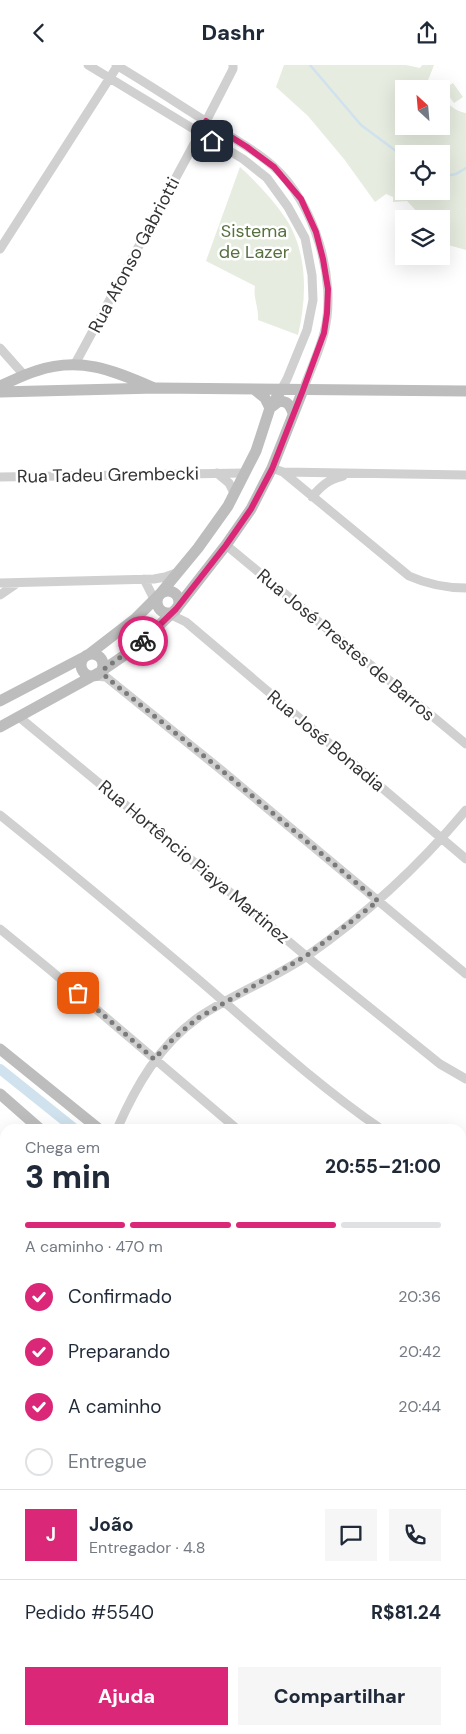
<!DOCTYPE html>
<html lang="pt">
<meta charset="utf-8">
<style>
body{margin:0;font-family:"DM Sans",sans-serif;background:#f6f6f7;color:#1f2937;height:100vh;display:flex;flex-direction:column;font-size:19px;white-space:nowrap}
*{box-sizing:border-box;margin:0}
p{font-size:16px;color:#747a83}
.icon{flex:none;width:28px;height:28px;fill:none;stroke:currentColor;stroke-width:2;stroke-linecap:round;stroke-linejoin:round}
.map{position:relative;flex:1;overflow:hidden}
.sheet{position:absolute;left:0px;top:1059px;width:466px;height:611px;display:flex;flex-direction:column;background:#fff;border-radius:15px 15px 0 0;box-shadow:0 5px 20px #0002}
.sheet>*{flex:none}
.needle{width:32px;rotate:334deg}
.buttons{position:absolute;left:395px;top:15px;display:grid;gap:10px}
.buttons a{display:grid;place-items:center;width:55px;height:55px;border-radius:0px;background:#fff;box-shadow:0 5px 20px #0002;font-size:25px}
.pin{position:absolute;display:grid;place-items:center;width:42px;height:42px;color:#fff;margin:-21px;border-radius:10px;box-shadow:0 2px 8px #0006}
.courier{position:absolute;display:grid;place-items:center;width:50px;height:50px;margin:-25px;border:4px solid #db2777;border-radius:50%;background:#fff;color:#222;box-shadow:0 1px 6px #0007}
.headline em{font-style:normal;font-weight:800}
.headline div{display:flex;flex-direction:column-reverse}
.headline{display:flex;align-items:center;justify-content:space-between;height:85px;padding:0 25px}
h1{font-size:32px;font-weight:800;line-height:38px}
.bar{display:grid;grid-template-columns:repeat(4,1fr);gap:8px 5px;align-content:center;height:60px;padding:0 25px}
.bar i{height:6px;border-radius:4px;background:#e0e1e3}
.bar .on{background:#db2777}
.bar p{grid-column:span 4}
.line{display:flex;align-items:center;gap:12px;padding:0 25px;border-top:1px solid #e0e1e3}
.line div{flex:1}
.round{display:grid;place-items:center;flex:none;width:52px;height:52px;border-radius:0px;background:#f6f6f7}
ol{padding:0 25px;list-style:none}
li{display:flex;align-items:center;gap:15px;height:55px}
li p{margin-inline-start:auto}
li .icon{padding:5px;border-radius:50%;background:#db2777;color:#fff;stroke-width:4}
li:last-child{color:#747a83}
li i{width:28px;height:28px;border:2px solid #e0e1e3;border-radius:50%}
.action{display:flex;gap:10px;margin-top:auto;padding:10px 25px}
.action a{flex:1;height:58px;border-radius:0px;background:#db2777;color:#fff;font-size:20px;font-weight:800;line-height:58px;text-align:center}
.action a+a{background:#f6f6f7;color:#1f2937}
header{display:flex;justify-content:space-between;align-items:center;height:65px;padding:0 25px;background:#fff;font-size:22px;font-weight:800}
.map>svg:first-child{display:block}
.green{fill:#e6ecdf;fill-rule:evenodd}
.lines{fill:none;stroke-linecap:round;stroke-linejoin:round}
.stream{stroke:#cfe2ee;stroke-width:2.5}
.canal{stroke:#cfe2ee;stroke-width:10}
.street{stroke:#d0d0d0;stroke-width:9}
.secondary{stroke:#bdbdbd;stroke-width:11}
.done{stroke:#7a7a7a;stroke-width:5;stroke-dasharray:0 9}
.route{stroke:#db2777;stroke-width:6}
.labels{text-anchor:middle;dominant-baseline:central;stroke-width:5;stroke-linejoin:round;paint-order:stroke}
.park-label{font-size:18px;fill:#56703f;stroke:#fff}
.street-label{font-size:18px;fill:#333;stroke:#fff}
</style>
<header><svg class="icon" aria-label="back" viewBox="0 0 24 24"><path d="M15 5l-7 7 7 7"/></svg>Dashr<svg class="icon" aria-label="share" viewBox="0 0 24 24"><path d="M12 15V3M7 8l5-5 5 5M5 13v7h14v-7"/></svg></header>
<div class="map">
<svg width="466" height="1669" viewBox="0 0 466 1669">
<rect width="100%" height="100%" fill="#fff"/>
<!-- green -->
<path class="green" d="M284,0H406L420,3L422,0H434L427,18V24H404V61H441V37C450,37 453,46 466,48V185L441,178V154H424L407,136L393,137V132L386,129L375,137L344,94L308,51L276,22ZM404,89H441V126H404Z
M453,18L463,32L454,38L444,24Z
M240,102C256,117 273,134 286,154C308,188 307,232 298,270L258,255C259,242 253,234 255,221L206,196Z
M461,1151L466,1152V1185L461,1184Z"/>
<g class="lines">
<!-- stream -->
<path class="stream" d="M310,0L361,60L404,92
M441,112L456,109L466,103"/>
<!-- canal -->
<path class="canal" d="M0,1004L75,1064
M461,1313L466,1314"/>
<!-- street -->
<path class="street" d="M88,0L243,94L267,113L288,142L305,173L312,210L313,235L307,265L287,314L281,325
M116,0C148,19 178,39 210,59C231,72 254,84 273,101C314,137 338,215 324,268C319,287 310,306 303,325
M0,184L118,0
M0,283L24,310
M75,299L200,68L233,4V0
M272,403L283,407L409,511C427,519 446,523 466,523
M283,407L466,410
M217,408L229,418L234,428
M0,412L245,408
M312,432C321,421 329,414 343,411
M226,480L466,679
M144,514L157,540
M0,518L154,514L165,512L176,508
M0,530L16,519
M165,547L186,557L466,794
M93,611L106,612L220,704L466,909
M19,652L163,771L312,896L440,999L466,1014
M0,750C67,804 133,859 199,915C257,965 317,1020 381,1064
M0,864L49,904L237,1064
M117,1064C136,1021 159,980 199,952C233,929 273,914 307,891C366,850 420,800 466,745
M461,1103L466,1093
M0,1110H5
M461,1196L466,1198
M0,1217L5,1218
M0,1330H5
M0,1427L5,1428
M461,1465H466
M0,1606H5
M236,1669V1665
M325,1669L326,1665"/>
<!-- secondary -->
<path class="secondary" d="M0,321C12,316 23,310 36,306C79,291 112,305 152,322
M255,325L265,333L270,343L278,337C287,335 290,340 293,348
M0,327L156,323L466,326
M157 537a11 11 0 1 1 22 0a11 11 0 1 1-22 0Z
M81 600a11 11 0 1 1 22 0a11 11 0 1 1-22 0Z
M0,636L88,590L136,553L160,529L198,483L228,441L256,386L270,343L281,325
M0,662L100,607L138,581L176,544L226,480L251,444L272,403L303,325
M0,984L99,1064
M0,1029L40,1064
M461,1288L466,1289
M461,1336L466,1337
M0,1499H5
M0,1516H5
M461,1534H466
M461,1550H466"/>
</g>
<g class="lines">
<!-- done -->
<path class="done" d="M78,928L154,994L173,974L198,953L306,891L378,836L220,704L106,612L104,604L143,576"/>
<!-- route -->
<path class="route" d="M143,576L176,544L226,480L251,444L272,404L303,325L324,268L327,248L328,224L323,194L316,167L301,134L274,102L247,82L206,56L200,68L212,76"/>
</g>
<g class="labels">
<!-- park labels -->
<g class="park-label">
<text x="254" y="166">Sistema<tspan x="254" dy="21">de Lazer</tspan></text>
</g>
<!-- street labels -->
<g class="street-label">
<text transform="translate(134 190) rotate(-62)">Rua Afonso Gabriotti</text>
<text transform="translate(108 410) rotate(-1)">Rua Tadeu Grembecki</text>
<text transform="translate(346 580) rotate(40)">Rua José Prestes de Barros</text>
<text transform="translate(326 676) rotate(40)">Rua José Bonadia</text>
<text transform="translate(194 797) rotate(40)">Rua Hortêncio Piaya Martinez</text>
</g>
</g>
</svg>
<div class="buttons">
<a><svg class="needle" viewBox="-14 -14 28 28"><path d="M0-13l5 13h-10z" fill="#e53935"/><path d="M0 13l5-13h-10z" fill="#747a83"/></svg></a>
<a><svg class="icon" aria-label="locate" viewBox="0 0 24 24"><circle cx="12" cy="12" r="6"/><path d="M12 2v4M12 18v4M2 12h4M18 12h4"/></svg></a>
<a><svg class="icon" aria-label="layers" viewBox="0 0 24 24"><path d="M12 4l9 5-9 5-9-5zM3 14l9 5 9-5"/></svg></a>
</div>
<div class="pin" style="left:78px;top:928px;background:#ea580c"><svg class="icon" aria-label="bag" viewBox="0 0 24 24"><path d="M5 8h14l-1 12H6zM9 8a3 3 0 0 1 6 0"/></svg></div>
<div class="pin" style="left:212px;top:76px;background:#1f2937"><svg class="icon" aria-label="home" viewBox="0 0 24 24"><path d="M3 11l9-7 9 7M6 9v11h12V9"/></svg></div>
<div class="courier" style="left:143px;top:576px"><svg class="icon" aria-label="bike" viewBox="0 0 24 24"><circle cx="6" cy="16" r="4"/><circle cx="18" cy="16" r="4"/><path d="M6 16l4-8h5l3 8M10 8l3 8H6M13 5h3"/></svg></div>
<section class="sheet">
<div class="headline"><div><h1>3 min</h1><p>Chega em</p></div><em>20:55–21:00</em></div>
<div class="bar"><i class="on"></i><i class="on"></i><i class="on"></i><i></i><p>A caminho · 470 m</p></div>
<ol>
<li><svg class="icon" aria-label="check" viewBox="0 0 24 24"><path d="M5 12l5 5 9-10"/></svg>Confirmado<p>20:36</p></li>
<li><svg class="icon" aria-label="check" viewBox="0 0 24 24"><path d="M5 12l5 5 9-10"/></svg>Preparando<p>20:42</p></li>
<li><svg class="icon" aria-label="check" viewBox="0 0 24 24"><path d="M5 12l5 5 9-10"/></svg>A caminho<p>20:44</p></li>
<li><i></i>Entregue</li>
</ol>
<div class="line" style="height:90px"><b class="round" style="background:#db2777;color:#fff">J</b><div><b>João</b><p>Entregador · 4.8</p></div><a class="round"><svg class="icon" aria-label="chat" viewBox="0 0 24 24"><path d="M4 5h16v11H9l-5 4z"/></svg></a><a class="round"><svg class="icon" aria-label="phone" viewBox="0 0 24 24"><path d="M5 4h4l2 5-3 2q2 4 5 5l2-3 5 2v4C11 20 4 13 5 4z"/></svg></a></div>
<div class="line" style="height:65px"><div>Pedido #5540</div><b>R$81.24</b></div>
<div class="action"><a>Ajuda</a><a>Compartilhar</a></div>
</section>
</div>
